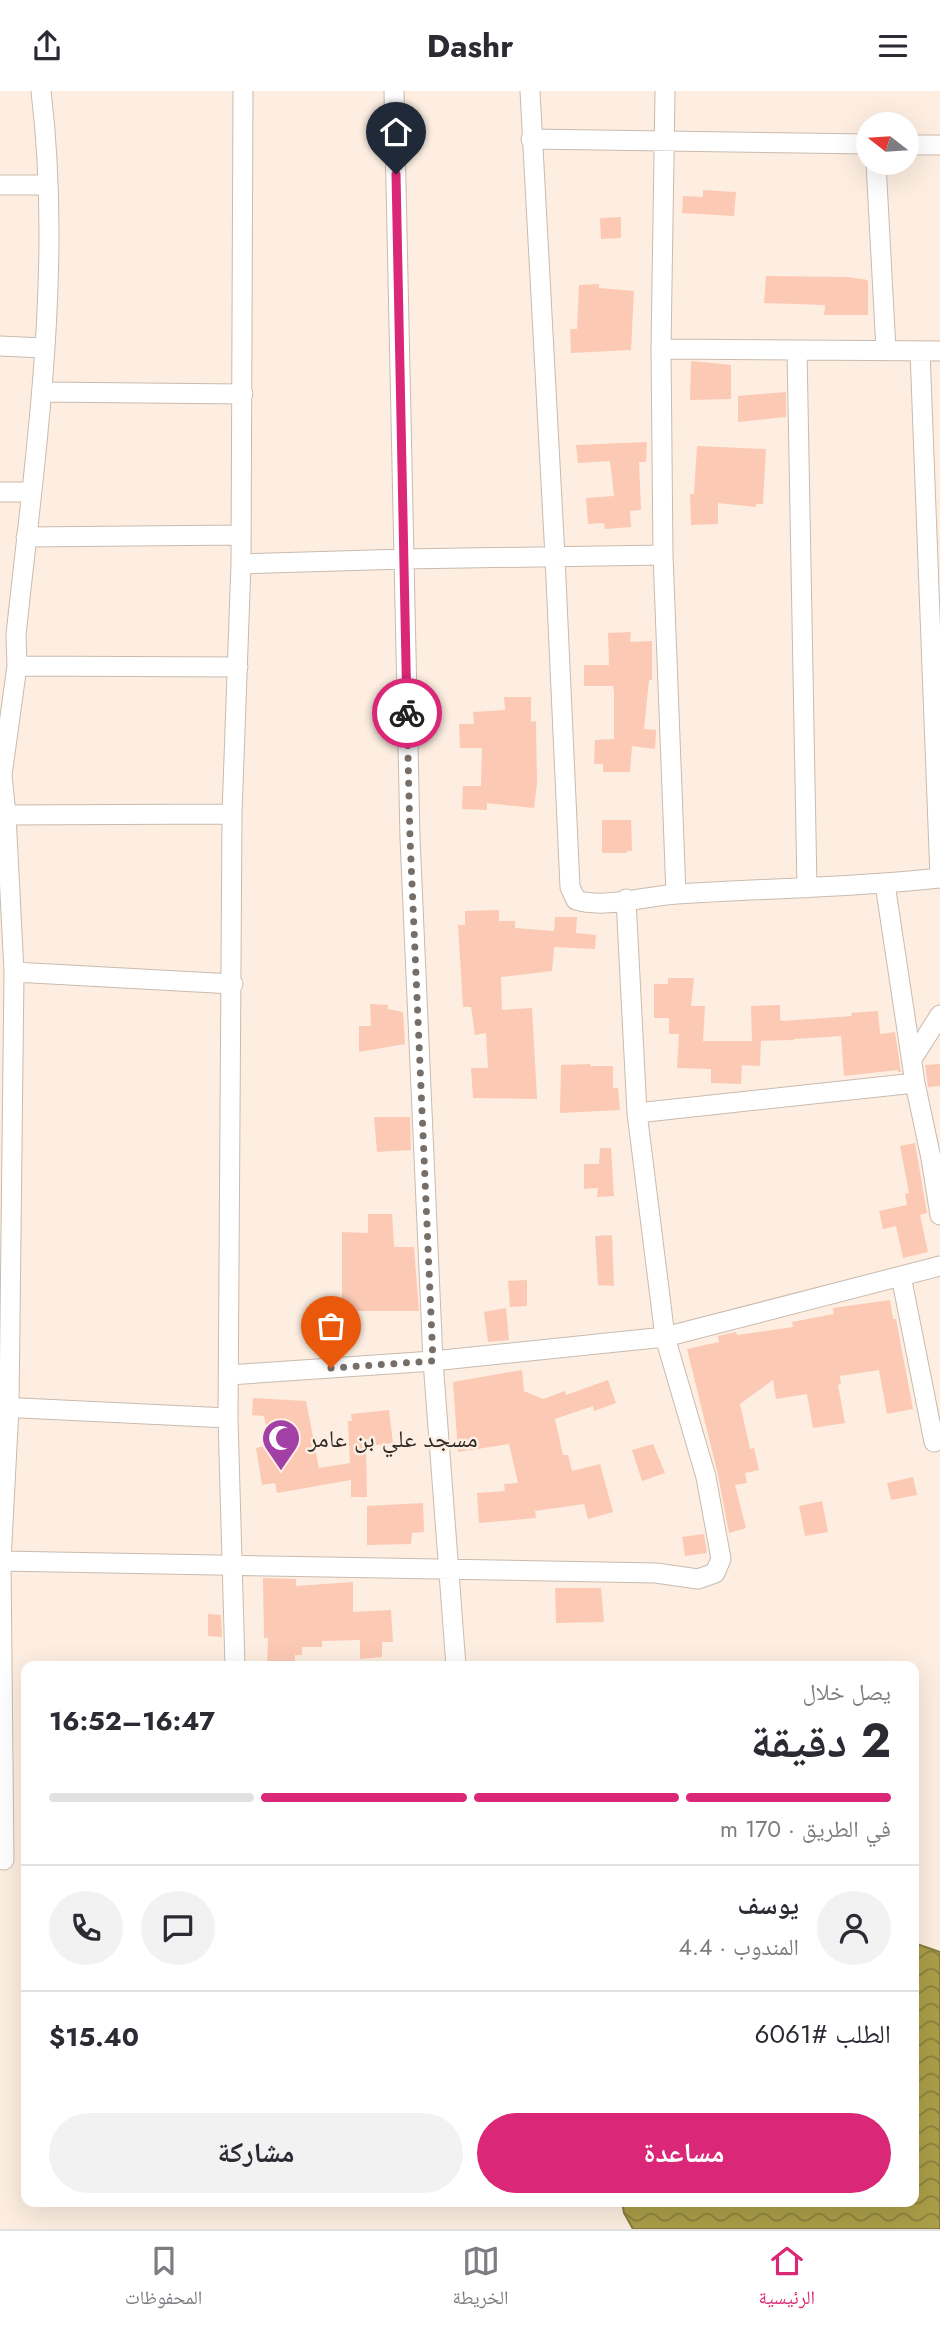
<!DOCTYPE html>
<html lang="ar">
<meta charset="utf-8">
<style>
body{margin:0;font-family:Jost,"Noto Naskh Arabic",sans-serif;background:#f2f2f3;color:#2b2b33;direction:rtl;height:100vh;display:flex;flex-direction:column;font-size:26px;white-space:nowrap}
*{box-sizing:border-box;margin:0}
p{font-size:23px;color:#7c7c81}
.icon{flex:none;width:38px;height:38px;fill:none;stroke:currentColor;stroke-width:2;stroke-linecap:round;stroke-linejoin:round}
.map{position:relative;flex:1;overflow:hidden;direction:ltr}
.side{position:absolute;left:21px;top:1570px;width:898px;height:546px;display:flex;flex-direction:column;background:#fff;border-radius:14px;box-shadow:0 7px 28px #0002;direction:rtl}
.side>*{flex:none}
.needle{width:46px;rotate:287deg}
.buttons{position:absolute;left:856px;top:21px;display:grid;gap:14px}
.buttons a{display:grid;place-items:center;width:63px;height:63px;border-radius:50%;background:#fff;box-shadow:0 7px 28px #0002;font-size:35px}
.pin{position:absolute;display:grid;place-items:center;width:60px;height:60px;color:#fff;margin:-72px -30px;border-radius:50% 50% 50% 0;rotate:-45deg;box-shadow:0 0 7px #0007}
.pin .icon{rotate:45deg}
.courier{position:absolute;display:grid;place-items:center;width:70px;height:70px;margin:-35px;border:5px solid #db2777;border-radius:50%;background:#fff;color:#222;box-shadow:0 2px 9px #0007}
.summary em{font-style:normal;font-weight:700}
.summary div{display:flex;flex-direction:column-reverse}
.summary{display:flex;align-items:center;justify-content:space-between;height:119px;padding:0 28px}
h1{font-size:46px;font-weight:700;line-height:52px}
.bar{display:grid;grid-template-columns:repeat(4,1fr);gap:10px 7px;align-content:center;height:84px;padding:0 28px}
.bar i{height:9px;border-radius:5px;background:#e1e1e2}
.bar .active{background:#db2777}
.bar p{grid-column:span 4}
.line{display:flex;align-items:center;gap:18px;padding:0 28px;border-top:2px solid #e1e1e2}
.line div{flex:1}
.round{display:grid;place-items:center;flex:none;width:74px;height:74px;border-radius:37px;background:#f2f2f3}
.action{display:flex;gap:14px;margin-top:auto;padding:14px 28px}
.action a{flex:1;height:80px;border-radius:42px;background:#db2777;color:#fff;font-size:28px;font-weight:700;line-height:80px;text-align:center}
.action a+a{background:#f2f2f3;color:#2b2b33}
header{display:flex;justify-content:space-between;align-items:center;height:91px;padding:0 28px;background:#fff;font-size:32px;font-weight:700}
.tab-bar{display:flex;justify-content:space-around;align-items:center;height:98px;border-top:2px solid #e1e1e2;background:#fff;font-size:19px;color:#7c7c81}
.tab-bar a{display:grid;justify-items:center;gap:4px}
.tab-bar .active{color:#db2777}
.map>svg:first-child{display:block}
.water{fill:url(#water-waves);stroke:#867b3e;stroke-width:2}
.building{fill:#fcc9b4}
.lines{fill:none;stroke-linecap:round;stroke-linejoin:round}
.street-casing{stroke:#c9bbaf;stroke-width:21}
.street{stroke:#fff;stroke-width:19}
.done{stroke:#776f67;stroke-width:7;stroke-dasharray:0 12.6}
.route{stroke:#db2777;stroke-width:9}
.labels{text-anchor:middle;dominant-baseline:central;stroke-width:5;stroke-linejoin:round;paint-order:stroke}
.poi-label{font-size:24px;fill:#2f2a25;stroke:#fdeee1;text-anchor:start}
</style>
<header><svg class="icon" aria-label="menu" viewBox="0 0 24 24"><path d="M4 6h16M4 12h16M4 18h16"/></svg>Dashr<svg class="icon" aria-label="share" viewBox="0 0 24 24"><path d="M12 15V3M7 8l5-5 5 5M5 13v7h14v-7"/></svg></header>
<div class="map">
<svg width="940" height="2138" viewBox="0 0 940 2138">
<defs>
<pattern id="water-waves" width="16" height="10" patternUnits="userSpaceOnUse" patternTransform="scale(1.75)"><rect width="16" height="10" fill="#ab9e48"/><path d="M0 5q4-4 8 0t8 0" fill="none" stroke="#8c813c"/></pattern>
</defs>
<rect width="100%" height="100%" fill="#fdeee1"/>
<!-- water -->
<path class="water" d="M914,1852L940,1861V2138H633L624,2122L622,2111L914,2110Z"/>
<!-- building -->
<path class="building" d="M703,99L736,101L734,125L682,122L683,105L703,106Z
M621,126V147L601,148L600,127Z
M766,185L847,186L868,189V224H824L825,214L764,212Z
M599,193V197L634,200L631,259L571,262L570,238H577L579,194Z
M691,270L731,274V308L690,309Z
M786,301V326L738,331V305Z
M647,351L646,371H639L641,419L630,420L631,436L605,438L604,432L588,433L586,407L614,405L610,370L578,372L576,354Z
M697,355L766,358L763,413H756V416L718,412V433L691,434L690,403H694Z
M631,541L630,551L652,550V589H649L644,638L656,639L655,658L632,655L630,681H603V673H594L595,649L614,648V601L613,595H584V574H609L608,542Z
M504,606H531V631L536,630L537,692L534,717L487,712V719L462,718L463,695H481L482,657H460L459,633H474L473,621L505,619Z
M602,729H631L632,760H627V762H602Z
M499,819V830H515V837L554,840L555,826H577L576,842L596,844L595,858L554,856L552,880L501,886L502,919L532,917L537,1008L473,1007L471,977H488L486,942L475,944L471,916H463L458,834H465V820Z
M668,887H694L691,915H705L703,950H761L760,975L742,974L741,993L711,992V978L677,977L679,943H669V927H654V893H668Z
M370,913L388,914V918L403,921L405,953L359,961V935H371Z
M780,914V929L783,930L852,925L851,922L878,920L880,943L895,941L901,981H898V979L844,985L841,945L794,948V949L752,950L751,915Z
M590,973V975H613V997H618L620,1019L560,1022L561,974Z
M940,973V995L928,996L925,974Z
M374,1026H410L411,1059L377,1061Z
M915,1052L927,1122L920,1124L928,1161L903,1167L896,1135L883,1138L879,1120L907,1114L905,1103L909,1102L900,1055Z
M600,1057H611L614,1105L597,1106L598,1097L584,1098V1073H599Z
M368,1123H392L394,1156H414L419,1220H342V1141L368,1142Z
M612,1144L614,1195L598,1194L595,1145Z
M527,1189V1215L510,1216L508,1190Z
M890,1209L893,1228H896L913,1318L887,1323L879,1279L840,1285L841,1293L838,1294L845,1332L813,1337L807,1303L776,1308L773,1289L740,1313L750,1358L754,1357L759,1379L745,1382L747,1392L735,1394L746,1437L729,1442L718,1384L687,1258L719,1251L718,1245L736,1241L737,1244L793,1236L792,1231L834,1223L833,1217Z
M506,1217L509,1249L488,1251L484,1221Z
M522,1279L524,1300L543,1308L565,1300L566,1304L608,1289L616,1312L594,1320L593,1315L555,1328L563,1364H568L572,1380L600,1373L613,1421L588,1428L584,1413L535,1420L536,1427L479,1432L477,1402L505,1400L504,1393L518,1392L509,1353L458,1361L453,1291Z
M253,1307L306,1310L319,1377L350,1372L348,1330H352L351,1323L389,1319L393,1352L366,1355L367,1406H351V1389L277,1402L275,1392L262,1394L256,1357L270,1354L264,1325L252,1324Z
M653,1353L665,1382L642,1390L632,1359Z
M913,1386L917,1404L891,1409L887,1392Z
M822,1410L828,1441L805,1445L799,1415Z
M423,1412L424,1441L412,1442L411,1453L367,1454V1415Z
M704,1443L707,1462L685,1465L682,1446Z
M263,1487L296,1488V1495L353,1491V1521L391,1519L393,1551H382V1566L360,1568V1549L322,1550V1556H302V1564H295V1575H267L268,1547H264Z
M555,1497H601L604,1531L556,1532Z
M208,1523L221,1524L222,1546L208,1545Z"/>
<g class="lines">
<defs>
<path id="street" d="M394,0L410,747L433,1270L456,1575
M530,0L555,466L570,796L576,809C605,818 646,805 677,803C765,797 853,797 940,787
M665,0L661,258L663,464L676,803
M531,48L868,53
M906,54H940
M876,72L886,259
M0,94H47
M0,255L43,257
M661,258L940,260
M797,259L807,797
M920,260L940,787
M42,301L243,303
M0,401H31
M26,446L241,444
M241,473L404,468L663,464
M17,575L238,576
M6,724L232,723
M885,793L915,992L931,1067L940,1124
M14,881L233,893
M912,968L940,924
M637,1022L915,992
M901,1185L934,1351
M229,1284L433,1270L665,1246L940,1175
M0,1316L228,1327
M1,1470L656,1482L698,1488L715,1482L721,1468L706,1386L665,1246L637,1022L626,808
M235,1575L228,1327L232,723L241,473L243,0
M4,1769L1,1470L9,1317L14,881L6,724L2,684L17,575L16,544C35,364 63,181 41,0"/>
</defs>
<!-- street casing -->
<use href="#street" class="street-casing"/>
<!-- street -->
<use href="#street" class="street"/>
</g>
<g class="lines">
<!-- done -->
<path class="done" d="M331,1277L433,1270L410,747L407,622"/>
<!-- route -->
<path class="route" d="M396,83L407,622"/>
</g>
<!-- icons -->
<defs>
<symbol id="mosque-pin" viewBox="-11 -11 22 30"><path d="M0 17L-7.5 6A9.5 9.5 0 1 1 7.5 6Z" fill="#a340a6" stroke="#fdeee1"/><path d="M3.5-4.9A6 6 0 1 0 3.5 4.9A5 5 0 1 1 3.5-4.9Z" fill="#fff"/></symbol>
</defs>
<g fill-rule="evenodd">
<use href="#mosque-pin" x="259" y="1325" width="44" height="60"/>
</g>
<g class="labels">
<!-- poi labels -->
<g class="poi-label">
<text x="308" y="1347">مسجد علي بن عامر</text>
</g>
</g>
</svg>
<div class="buttons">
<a><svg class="needle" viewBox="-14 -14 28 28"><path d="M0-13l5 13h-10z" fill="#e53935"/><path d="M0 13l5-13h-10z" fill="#7c7c81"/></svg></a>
</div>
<div class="pin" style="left:331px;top:1277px;background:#ea580c"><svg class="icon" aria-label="bag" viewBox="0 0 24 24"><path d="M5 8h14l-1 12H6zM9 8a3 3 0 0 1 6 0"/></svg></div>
<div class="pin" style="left:396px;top:83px;background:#1f2937"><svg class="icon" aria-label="home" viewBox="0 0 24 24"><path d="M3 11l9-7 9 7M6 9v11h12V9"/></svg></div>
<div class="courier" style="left:407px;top:622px"><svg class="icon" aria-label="bike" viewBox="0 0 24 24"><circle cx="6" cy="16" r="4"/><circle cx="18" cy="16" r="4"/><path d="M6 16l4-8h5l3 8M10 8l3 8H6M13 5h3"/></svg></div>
<section class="side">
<div class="summary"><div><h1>2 دقيقة</h1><p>يصل خلال</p></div><em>16:47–16:52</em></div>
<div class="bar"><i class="active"></i><i class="active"></i><i class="active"></i><i></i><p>في الطريق · 170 m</p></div>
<div class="line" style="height:126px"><a class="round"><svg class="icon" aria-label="person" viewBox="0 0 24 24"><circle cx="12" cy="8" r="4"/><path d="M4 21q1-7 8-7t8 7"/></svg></a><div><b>يوسف</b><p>المندوب · 4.4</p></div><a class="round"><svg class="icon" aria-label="chat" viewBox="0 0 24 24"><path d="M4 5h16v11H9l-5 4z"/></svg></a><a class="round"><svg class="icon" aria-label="phone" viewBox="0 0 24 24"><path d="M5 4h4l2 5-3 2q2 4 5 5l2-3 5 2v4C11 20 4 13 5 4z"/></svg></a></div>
<div class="line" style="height:91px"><div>الطلب #6061</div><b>$15.40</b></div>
<div class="action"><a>مساعدة</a><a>مشاركة</a></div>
</section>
</div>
<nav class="tab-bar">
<a class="active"><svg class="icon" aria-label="home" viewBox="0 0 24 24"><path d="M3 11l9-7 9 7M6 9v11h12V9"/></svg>الرئيسية</a>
<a><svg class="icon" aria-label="map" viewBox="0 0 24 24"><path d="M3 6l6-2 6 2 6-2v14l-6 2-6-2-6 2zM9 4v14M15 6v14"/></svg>الخريطة</a>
<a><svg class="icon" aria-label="saved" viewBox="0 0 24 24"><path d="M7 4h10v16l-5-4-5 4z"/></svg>المحفوظات</a>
</nav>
